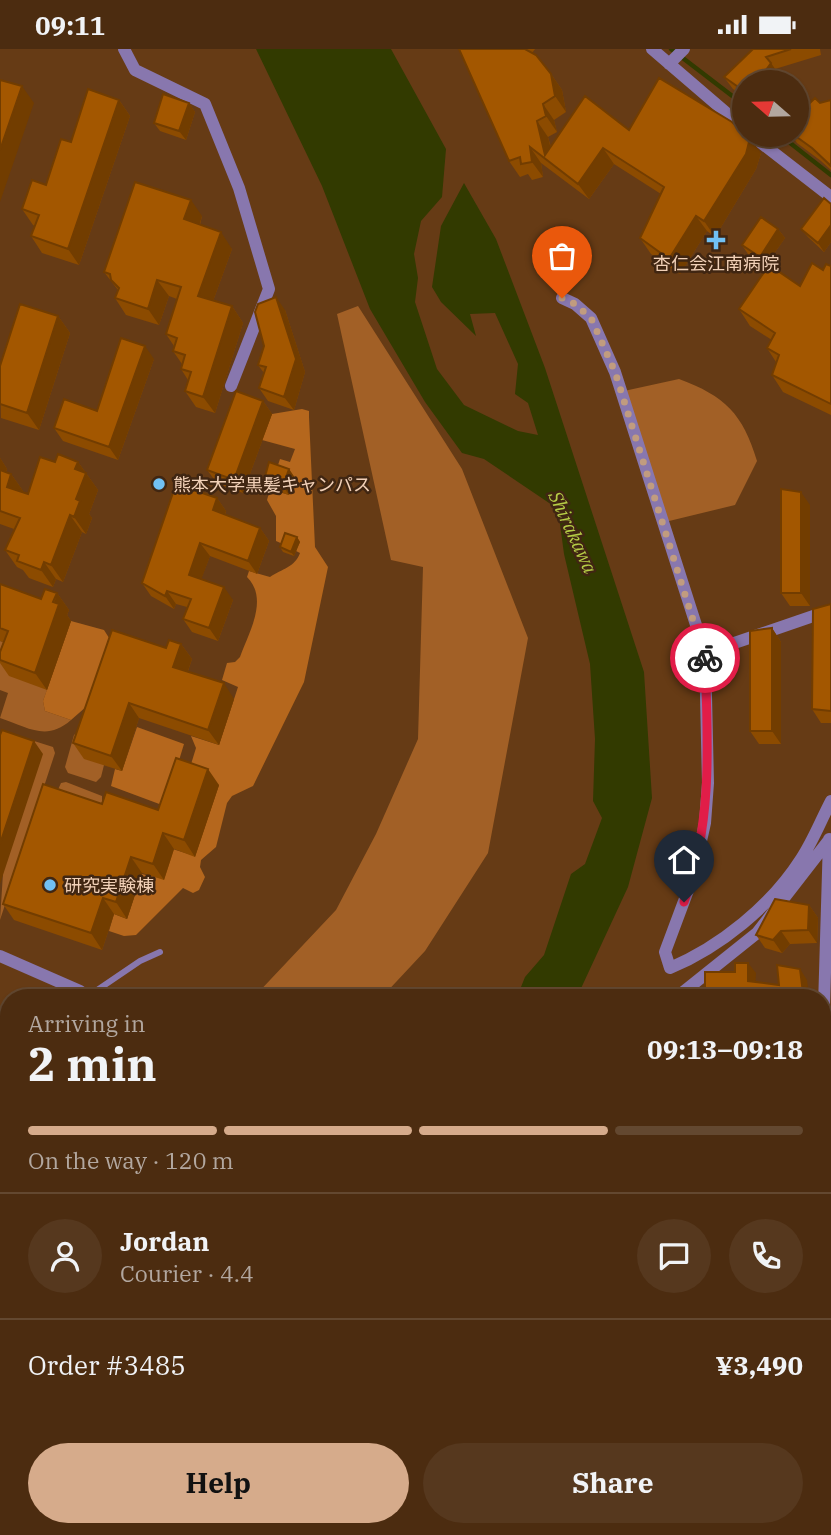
<!DOCTYPE html>
<meta charset="utf-8">
<style>
body{margin:0;font-family:"IBM Plex Serif","Noto Sans JP",serif;background:#56381e;color:#f1f3f6;height:100vh;display:flex;flex-direction:column;font-size:26px;white-space:nowrap}
*{box-sizing:border-box;margin:0}
p{font-size:23px;color:#b2a79f}
.icon{flex:none;width:38px;height:38px;fill:none;stroke:currentColor;stroke-width:2;stroke-linecap:round;stroke-linejoin:round}
.map{position:relative;flex:1;overflow:hidden}
.panel{position:absolute;left:0px;top:940px;width:831px;height:548px;display:flex;flex-direction:column;background:#4c2c10;border-radius:28px 28px 0 0;box-shadow:0 2px 5px #0004,0 0 0 2px #634830}
.panel>*{flex:none}
.needle{width:46px;rotate:290deg}
.fabs{position:absolute;left:732px;top:21px;display:grid;gap:14px}
.fabs a{display:grid;place-items:center;width:77px;height:77px;border-radius:50%;background:#4c2c10;box-shadow:0 2px 5px #0004,0 0 0 2px #634830;font-size:35px}
.pin{position:absolute;display:grid;place-items:center;width:60px;height:60px;color:#fff;margin:-72px -30px;border-radius:50% 50% 50% 0;rotate:-45deg;box-shadow:0 0 7px #0007}
.pin .icon{rotate:45deg}
.courier{position:absolute;display:grid;place-items:center;width:70px;height:70px;margin:-35px;border:5px solid #e11d48;border-radius:50%;background:#fff;color:#222;box-shadow:0 2px 9px #0007}
.overview em{font-style:normal;font-weight:700}
.overview div{display:flex;flex-direction:column-reverse}
.overview{display:flex;align-items:center;justify-content:space-between;height:119px;padding:0 28px}
h1{font-size:46px;font-weight:700;line-height:52px}
.bar{display:grid;grid-template-columns:repeat(4,1fr);gap:10px 7px;align-content:center;height:84px;padding:0 28px}
.bar i{height:9px;border-radius:5px;background:#634830}
.bar .selected{background:#d6ab8b}
.bar p{grid-column:span 4}
.line{display:flex;align-items:center;gap:18px;padding:0 28px;border-top:2px solid #634830}
.line div{flex:1}
.round{display:grid;place-items:center;flex:none;width:74px;height:74px;border-radius:37px;background:#56381e}
.button{display:flex;gap:14px;margin-top:auto;padding:14px 28px}
.button a{flex:1;height:80px;border-radius:42px;background:#d6ab8b;color:#111;font-size:28px;font-weight:700;line-height:80px;text-align:center}
.button a+a{background:#56381e;color:#f1f3f6}
.status{display:flex;justify-content:space-between;align-items:center;height:49px;padding:0 35px;background:#4c2c10;direction:ltr}
.status svg{height:19px;fill:currentColor}
.map>svg:first-child{display:block}
.green{fill:#a26026}
.forest{fill:#b5671d}
.water{fill:#323a00}
.lines{fill:none;stroke-linecap:round;stroke-linejoin:round}
.stream{stroke:#323a00;stroke-width:4.5}
.lane{stroke:#8877ae;stroke-width:6}
.street{stroke:#8877ae;stroke-width:12}
.wall{fill:#8c4b00}
.shaded-wall{fill:#723d00}
.building{fill:#a35700;stroke:#723d00;stroke-width:2}
.done{stroke:#c19c7f;stroke-width:7;stroke-dasharray:0 12.6}
.route{stroke:#e11d48;stroke-width:9}
.poi-dot{fill:#71c1f4;stroke:#402612;stroke-width:2.5}
.labels{text-anchor:middle;dominant-baseline:central;stroke-width:5;stroke-linejoin:round;paint-order:stroke}
.poi-label{font-size:18px;fill:#f2d1b8;stroke:#402612;text-anchor:start}
.water-label{font-size:19px;font-style:italic;fill:#b6cd46;stroke:#402612}
</style>
<div class="status"><b>09:11</b><svg viewBox="0 0 49 12"><path d="M0 12V9h3v3zM5 12V6h3v6zM10 12V3h3v9zM15 12V0h3v12zM26 1h20v11H26zM47 4h2v5h-2z"/></svg></div>
<div class="map">
<svg width="831" height="1486" viewBox="0 0 831 1486">
<rect width="100%" height="100%" fill="#663b15"/>
<!-- green -->
<path class="green" d="M358,257L462,420L528,589L488,804L425,902L382,948H254L336,861L376,785L418,690L423,518L391,511L337,265Z
M679,330C725,347 743,365 757,412L735,456L665,473L624,342Z
M0,592L20,599L47,641L43,652L45,662L71,671C46,693 28,678 0,669L8,644L0,641Z
M82,680L104,716L101,728L96,733L68,724L65,718L74,686Z
M12,685L53,698L55,704L0,871Z
M66,733L102,747V758L56,745L61,734Z"/>
<!-- forest -->
<path class="forest" d="M302,360L309,362V368L315,498L328,518L304,633L253,737L232,747L227,754L216,798L201,811L200,818L205,828L199,841L193,844L183,839L136,886L124,887L109,882L114,865L127,870L142,825L150,827L163,797L195,807L219,736L188,725L196,699L191,687L219,696L238,638L222,631L227,614L235,613L240,608C249,583 269,550 247,528L249,522L270,528C282,520 295,518 300,504L296,502L299,492L285,496L276,492V467L267,451L270,440L289,446L276,422L280,410L290,413L295,400L262,391L272,365Z
M71,572L104,581L111,592L87,657L71,671L45,662L43,652Z
M137,678L184,695L166,754L162,756L111,737L115,720L122,722Z"/>
<!-- water -->
<path class="water" d="M256,0H391L446,100L442,148L421,172L414,205L418,229L415,253L437,320L464,356L518,382L538,386L528,354L515,345L518,315L495,264L470,265L476,287L441,253L432,238L441,177L464,134L496,190L545,319L644,623L652,749L628,838L577,948H517L525,928L544,906L571,825L585,815L602,769L593,752L595,690L590,615L564,505L558,460L484,410L462,404L425,353L370,260L322,137Z
M9,1224V1301L0,1308V1231Z"/>
<g class="lines">
<!-- stream -->
<path class="stream" d="M671,0L744,56
M780,86L831,126"/>
<!-- lane -->
<path class="lane" d="M87,948L140,912L160,903"/>
<!-- street -->
<path class="street" d="M124,0L135,21L205,55L239,139L269,240L231,337
M652,0L744,79
M669,15L684,0
M751,86L831,148
M562,249L575,255L591,269L615,323L705,604L708,734L705,774L693,828L665,903L670,919C720,898 771,857 801,810C813,792 821,771 831,752
M705,604L831,561
M0,907L80,942L77,948
M677,948L757,884L829,791
M822,1024L829,790
M0,1033L9,1031
M822,1141L831,1142
M822,1263H831
M822,1389L831,1390
M139,1479L144,1486
M81,1486L83,1479
M222,1486L238,1479"/>
</g>
<!-- wall -->
<path class="wall" d="M459,0H535L532,4L551,25L562,41L566,63L554,71L557,83L548,88L551,98L629,81L761,104L756,120L715,188L707,182L680,225L651,205L640,189L661,145L614,115L589,150L541,114L543,128L532,131L528,125L520,128L509,112Z
M753,0H820L821,6L775,20L780,27L777,30L744,33V48L733,40L724,28Z
M119,51L130,67L79,216L42,204L31,187L35,177L33,176L22,160L46,136L71,93Z
M831,51V121L821,112L797,94L791,86H796L810,54H820Z
M189,54L195,63L186,91L160,82L154,74Z
M831,155V193L824,203L808,188L801,180Z
M202,167L200,176L232,200L213,252L232,257L243,274L215,364L196,358L185,342L188,331L181,320L182,315L173,302L174,297L166,285L177,250L169,247L159,276L126,266L115,249L118,241L104,223Z
M778,180L785,189L766,216L748,205L742,196Z
M831,217V366L783,343L772,326L776,313L767,299L772,291L750,277L739,260L800,237L823,221Z
M285,261L305,323L294,361L268,352L259,339L264,324L258,316Z
M58,267L70,284L39,381L1,369L0,317Z
M154,310L118,411L63,392L54,379L97,362Z
M263,352L272,365L243,444L217,434L207,421Z
M0,409L7,420L6,423L11,425L23,442V443L28,445L55,413H78L98,441L89,465L92,469L86,485L82,483L63,533L56,530L53,538L29,529L23,521L17,518L5,501L14,480L0,475Z
M289,420L295,429L289,446L270,440L264,431Z
M217,449L226,462L225,466L260,479L269,492L257,525L210,507L201,530L233,551L218,592L192,583L183,570L187,558L176,555L174,560L151,547L142,534Z
M810,456V557H790L781,544Z
M297,488L300,493L294,507L283,503L280,498Z
M0,535L41,550L57,544L69,561L67,566L71,572L47,641L9,627L0,614V603L3,593L0,592Z
M831,555V674H821L812,660Z
M772,579L781,593V695H759L750,682Z
M181,595L192,610L188,622L234,650L219,696L139,669L122,722L84,710L73,694L166,599Z
M219,736L195,808L174,800L164,831L142,824L127,870L114,865L102,901L14,871L3,855L102,755L158,761Z
M809,856L818,869L817,894L790,895L782,904L765,899L756,886Z
M831,1024V1109L825,1101L826,1059L823,1053Z
M822,1150H831V1255L822,1256Z
M822,1338L831,1339V1383L822,1380Z
M822,1392H831V1486H752L747,1479H822Z
M149,1479H213L215,1482L213,1485L211,1486H154Z
M316,1479H364V1483L440,1479L442,1481L444,1479H532L531,1482H477L481,1486H320Z"/>
<!-- shaded-wall -->
<path class="shaded-wall" d="M771,14L780,27L775,33L766,21Z
M551,25L562,41L566,63L555,47Z
M22,37L34,54L0,153V101Z
M119,51L130,67L79,216L68,200Z
M189,54L195,63L186,91L179,82Z
M543,55L554,71L557,83L546,67Z
M537,72L548,88L555,117L545,106Z
M750,89L761,104L756,120L715,188L704,172Z
M530,98L541,114L543,128L532,113Z
M603,99L614,115L589,150L578,135Z
M191,151L202,167L196,187L184,170Z
M696,167L707,182L680,225L669,210Z
M831,176V193L824,203L818,194Z
M778,180L785,189L766,216L760,208Z
M221,183L232,200L209,263L198,247Z
M157,231L169,247L159,276L148,260Z
M276,248L285,261L305,323L294,361L284,348Z
M232,257L243,274L215,364L203,348Z
M58,267L70,284L39,381L27,364Z
M145,297L154,310L118,411L109,398Z
M263,352L272,365L243,444L234,431Z
M0,409L7,420L2,435L0,432Z
M78,413L98,441L89,465L92,469L86,485L74,468L76,450L75,420Z
M289,420L295,429L289,446L283,437Z
M11,425L23,442L19,455L7,438Z
M801,443L810,456V557L801,544Z
M217,449L226,462L222,474L213,461Z
M70,466L82,483L63,533L51,516Z
M260,479L269,492L257,525L248,512Z
M297,488L300,493L294,507L291,503Z
M200,494L210,507L198,539L189,526Z
M44,513L56,530L53,538L41,521Z
M224,538L233,551L218,592L209,579Z
M167,542L176,555L174,560L165,547Z
M57,544L69,561L67,566L71,572L47,641L35,624Z
M772,579L781,593V695L772,682Z
M181,595L192,610L184,633L173,618Z
M224,634L234,650L219,696L208,681Z
M129,654L139,669L122,722L111,707Z
M34,692L43,705L0,835V795Z
M208,720L219,736L195,808L184,791Z
M163,784L174,800L164,831L153,815Z
M131,808L142,824L127,870L116,853Z
M103,849L114,865L102,901L91,884Z
M809,856L818,869L817,894L808,881Z
M781,882L790,895L782,904L773,891Z
M748,914L756,924L755,942L748,932Z
M800,920L807,931L809,946L810,948H806L803,944Z
M831,1167V1251L825,1243Z
M209,1479H213L215,1482L213,1485Z
M274,1479H277L280,1486H277Z
M697,1479H704V1486H697Z"/>
<!-- building -->
<path class="building" d="M459,0H525L536,6L551,25L555,47L543,55L546,67L537,72L545,106L585,47L629,81L659,29L732,73L744,84V86H746L750,89L746,105L704,172L696,167L669,210L640,189L664,138L603,99L578,135L530,98L532,113L521,115L520,108L509,112Z
M753,0H791L766,8L771,14L766,21L782,33H744V42L724,28Z
M0,31L22,37L0,101Z
M88,40L119,51L68,200L31,187L39,166L22,160L32,131L46,136L61,90L71,93Z
M796,44L810,54L815,49L820,54L831,51V117L812,99L794,86H796Z
M163,45L189,54L179,82L154,74Z
M135,133L191,151L184,170L221,183L198,247L232,257L203,348L185,342L191,323L181,320L185,306L173,302L177,289L166,285L181,238L157,231L148,260L115,249L119,239L111,231L110,225L104,223Z
M824,149L831,155V176L818,194L801,180Z
M761,168L778,180L760,208L742,196Z
M812,214L823,221L826,215L831,217V355L772,326L779,306L767,299L775,284L739,260L769,216L800,237Z
M276,248L296,310L284,348L259,339L266,318L258,316L264,297L255,263L258,255Z
M20,255L58,267L27,364L0,355V317Z
M121,289L145,297L109,398L54,379L64,350L97,362Z
M236,342L263,352L234,431L207,421Z
M58,405L78,413L75,420L86,424L76,450L80,452L74,468L70,466L51,516L44,513L41,521L17,512L19,506L5,501L20,469L0,462V421L11,425L7,438L28,445L40,408L55,413Z
M269,413L289,420L283,437L264,431Z
M176,435L217,449L213,461L260,479L248,512L200,494L189,526L224,538L209,579L183,570L191,550L167,542L165,547L142,534Z
M781,440L801,443V544H781Z
M285,484L297,488L291,503L280,498Z
M0,535L41,550L45,540L57,544L53,553L59,555L35,624L0,611V603L8,582L0,579Z
M831,555V662L812,660L813,560Z
M772,579V682H750V582Z
M112,581L166,599L169,591L181,595L173,618L224,634L208,681L129,654L111,707L73,694Z
M2,681L34,692L0,795V686Z
M176,709L208,720L184,791L163,784L153,815L131,808L116,853L103,849L91,884L3,855L43,735L102,755L106,743L158,761Z
M775,850L809,856L808,881L781,882L773,891L756,886Z
M735,914H748V932L779,936L777,916L800,920L803,944L808,945V948H705V923H735Z
M825,1024H831V1101H825L826,1054L823,1053Z
M822,1150H831V1167L825,1243H822Z
M822,1338L831,1339V1374L822,1371Z
M822,1392H831V1473L822,1474Z
M92,1479H129L130,1481L137,1484L138,1486H97Z
M149,1479H187L176,1486H154Z
M253,1479H274L277,1486H237Z
M318,1479H358L361,1483L367,1484L372,1479H423V1480L440,1479L441,1486H320Z
M444,1479H474L481,1486H446L441,1482Z
M562,1479H587L592,1484L597,1482L599,1479H697V1486H561Z"/>
<g class="lines">
<!-- done -->
<path class="done" d="M562,249L575,255L591,269L615,323L705,609"/>
<!-- route -->
<path class="route" d="M684,853C713,773 708,693 705,609"/>
</g>
<!-- markers -->
<g class="poi-dot">
<path d="M712.5 180.5h7v7h7v7h-7v7h-7v-7h-7v-7h7z"/>
<circle cx="159" cy="435" r="7"/>
<circle cx="50" cy="836" r="7"/>
</g>
<g class="labels">
<!-- poi labels -->
<g class="poi-label">
<text x="716" y="214" text-anchor="middle">杏仁会江南病院</text>
<text x="173" y="435">熊本大学黒髪キャンパス</text>
<text x="64" y="836">研究実験棟</text>
</g>
<!-- water labels -->
<g class="water-label">
<text transform="translate(573 483) rotate(65)">Shirakawa</text>
</g>
</g>
</svg>
<div class="fabs">
<a><svg class="needle" viewBox="-14 -14 28 28"><path d="M0-13l5 13h-10z" fill="#e53935"/><path d="M0 13l5-13h-10z" fill="#b2a79f"/></svg></a>
</div>
<div class="pin" style="left:562px;top:249px;background:#ea580c"><svg class="icon" aria-label="bag" viewBox="0 0 24 24"><path d="M5 8h14l-1 12H6zM9 8a3 3 0 0 1 6 0"/></svg></div>
<div class="pin" style="left:684px;top:853px;background:#1f2937"><svg class="icon" aria-label="home" viewBox="0 0 24 24"><path d="M3 11l9-7 9 7M6 9v11h12V9"/></svg></div>
<div class="courier" style="left:705px;top:609px"><svg class="icon" aria-label="bike" viewBox="0 0 24 24"><circle cx="6" cy="16" r="4"/><circle cx="18" cy="16" r="4"/><path d="M6 16l4-8h5l3 8M10 8l3 8H6M13 5h3"/></svg></div>
<section class="panel">
<div class="overview"><div><h1>2 min</h1><p>Arriving in</p></div><em>09:13–09:18</em></div>
<div class="bar"><i class="selected"></i><i class="selected"></i><i class="selected"></i><i></i><p>On the way · 120 m</p></div>
<div class="line" style="height:126px"><a class="round"><svg class="icon" aria-label="person" viewBox="0 0 24 24"><circle cx="12" cy="8" r="4"/><path d="M4 21q1-7 8-7t8 7"/></svg></a><div><b>Jordan</b><p>Courier · 4.4</p></div><a class="round"><svg class="icon" aria-label="chat" viewBox="0 0 24 24"><path d="M4 5h16v11H9l-5 4z"/></svg></a><a class="round"><svg class="icon" aria-label="phone" viewBox="0 0 24 24"><path d="M5 4h4l2 5-3 2q2 4 5 5l2-3 5 2v4C11 20 4 13 5 4z"/></svg></a></div>
<div class="line" style="height:91px"><div>Order #3485</div><b>¥3,490</b></div>
<div class="button"><a>Help</a><a>Share</a></div>
</section>
</div>
